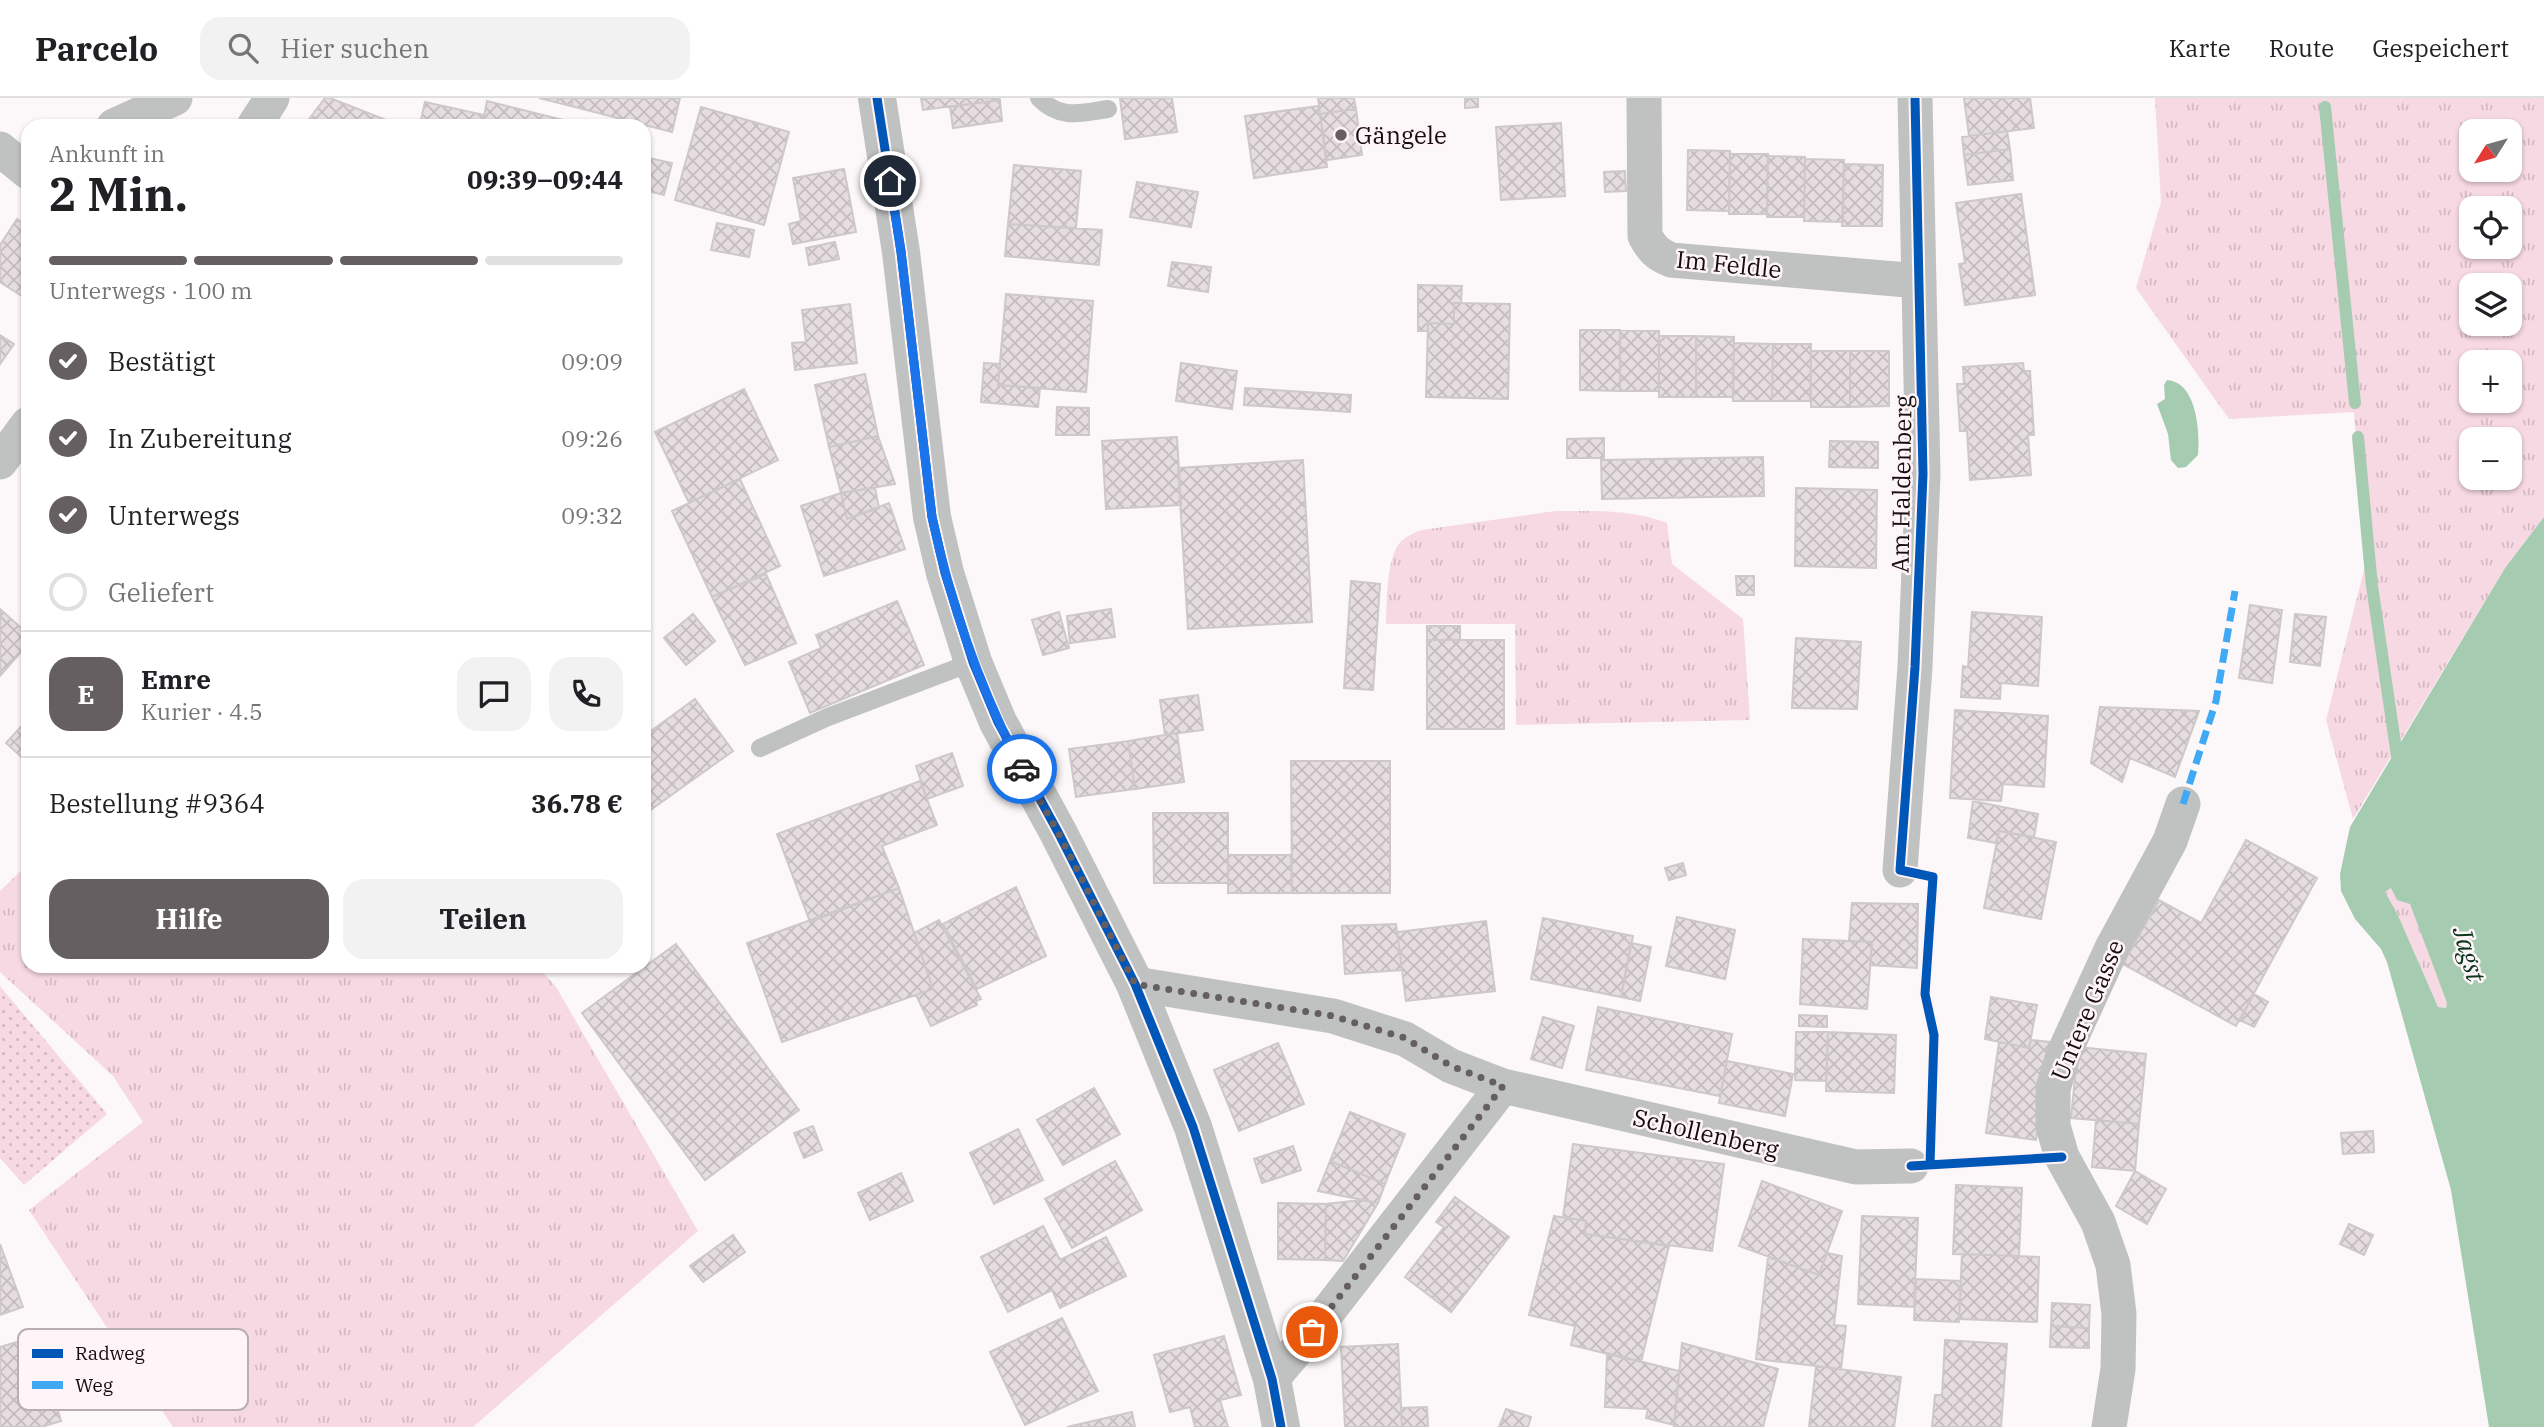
<!DOCTYPE html>
<html lang="de">
<meta charset="utf-8">
<style>
body{margin:0;font-family:"IBM Plex Serif",serif;background:#f2f2f2;color:#202124;height:100vh;display:flex;flex-direction:column;font-size:26px;white-space:nowrap}
*{box-sizing:border-box;margin:0}
p{font-size:23px;color:#757577}
.icon{flex:none;width:38px;height:38px;fill:none;stroke:currentColor;stroke-width:2;stroke-linecap:round;stroke-linejoin:round}
.map{position:relative;flex:1;overflow:hidden}
.side{position:absolute;left:21px;top:21px;width:630px;height:854px;display:flex;flex-direction:column;background:#fff;border-radius:21px;box-shadow:0 2px 5px #0004}
.side>*{flex:none}
.needle{width:46px;rotate:233deg}
.controls{position:absolute;left:2459px;top:21px;display:grid;gap:14px}
.controls a{display:grid;place-items:center;width:63px;height:63px;border-radius:14px;background:#fff;box-shadow:0 2px 5px #0004;font-size:35px}
.pin{position:absolute;display:grid;place-items:center;width:60px;height:60px;color:#fff;margin:-30px;border:4px solid #fff;border-radius:50%;box-shadow:0 2px 7px #0007}
.courier{position:absolute;display:grid;place-items:center;width:70px;height:70px;margin:-35px;border:5px solid #1a73e8;border-radius:50%;background:#fff;color:#222;box-shadow:0 2px 9px #0007}
.headline em{font-style:normal;font-weight:800}
.headline div{display:flex;flex-direction:column-reverse}
.headline{display:flex;align-items:center;justify-content:space-between;height:119px;padding:0 28px}
h1{font-size:46px;font-weight:800;line-height:52px}
.bar{display:grid;grid-template-columns:repeat(4,1fr);gap:10px 7px;align-content:center;height:84px;padding:0 28px}
.bar i{height:9px;border-radius:5px;background:#e0e0e0}
.bar .on{background:#665f61}
.bar p{grid-column:span 4}
.line{display:flex;align-items:center;gap:18px;padding:0 28px;border-top:2px solid #e0e0e0}
.line div{flex:1}
.round{display:grid;place-items:center;flex:none;width:74px;height:74px;border-radius:21px;background:#f2f2f2}
ol{padding:0 28px;list-style:none}
li{display:flex;align-items:center;gap:21px;height:77px}
li p{margin-inline-start:auto}
li .icon{padding:7px;border-radius:50%;background:#665f61;color:#fff;stroke-width:4}
li:last-child{color:#757577}
li i{width:38px;height:38px;border:4px solid #e0e0e0;border-radius:50%}
.primary-button{display:flex;gap:14px;margin-top:auto;padding:14px 28px}
.primary-button a{flex:1;height:80px;border-radius:21px;background:#665f61;color:#fff;font-size:28px;font-weight:800;line-height:80px;text-align:center}
.primary-button a+a{background:#f2f2f2;color:#202124}
header{display:flex;align-items:center;gap:42px;box-sizing:border-box;height:98px;padding:0 35px;background:#fff;border-bottom:2px solid #e0e0e0}
header strong{font-size:33px}
nav{display:flex;gap:38px;margin-inline-start:auto;font-size:24px}
.search{width:490px;height:63px;background:#f2f2f2;display:flex;align-items:center;gap:18px;box-sizing:border-box;padding:0 24px;border-radius:21px;color:#757577;font-size:26px}
.map>svg:first-child{display:block}
.grass{fill:url(#grass-tufts);fill-rule:evenodd}
.park{fill:url(#park-dots)}
.water{fill:#a5cbb1;fill-rule:evenodd}
.lines{fill:none;stroke-linecap:round;stroke-linejoin:round}
.stream{stroke:#a5cbb1;stroke-width:12}
.building{fill:url(#building-cross-hatch);stroke:#cec8c9;stroke-width:2}
.service{stroke:#c0c2c1;stroke-width:18}
.minor{stroke:#c0c2c1;stroke-width:35}
.tertiary{stroke:#c0c2c1;stroke-width:38}
.quiet{stroke:#3fa9f5;stroke-width:7;stroke-dasharray:14 7;stroke-linecap:butt}
.cycleway-casing{stroke:#fff4f7;stroke-width:13}
.cycleway{stroke:#0057b8;stroke-width:9}
.done{stroke:#665f61;stroke-width:7;stroke-dasharray:0 12.6}
.route{stroke:#1a73e8;stroke-width:9}
.poi-dot{fill:#665f61;stroke:#fff4f7;stroke-width:2.5}
.labels{text-anchor:middle;dominant-baseline:central;stroke-width:5;stroke-linejoin:round;paint-order:stroke}
.poi-label{font-size:24px;fill:#150d0f;stroke:#fff4f7;text-anchor:start}
.street-label{font-size:24px;fill:#150d0f;stroke:#fff4f7}
.water-label{font-size:26px;font-style:italic;fill:#09371e;stroke:#fff4f7}
.key{fill:#fff4f7;stroke:#b9afb1;stroke-width:2}
.key-label{font-size:19px;fill:#150d0f}
</style>
<header>
<strong>Parcelo</strong>
<div class="search"><svg class="icon" aria-label="search" viewBox="0 0 24 24"><circle cx="10" cy="10" r="6"/><path d="M15 15l6 6"/></svg>Hier suchen</div>
<nav><a>Karte</a><a>Route</a><a>Gespeichert</a></nav>
</header>
<div class="map">
<svg width="2544" height="1329" viewBox="0 0 2544 1329">
<defs>
<pattern id="grass-tufts" width="24" height="20" patternUnits="userSpaceOnUse" patternTransform="scale(1.75)"><rect width="24" height="20" fill="#f7d9e3"/><path d="M3 7l-1-3M5 7V3M7 7l1-3M15 17l-1-3M17 17v-4M19 17l1-3" fill="none" stroke="#d3b9c2"/></pattern>
<pattern id="park-dots" width="8" height="8" patternUnits="userSpaceOnUse" patternTransform="scale(1.75)"><rect width="8" height="8" fill="#f7d9e3"/><path d="M2 2h.1M6 6h.1" fill="none" stroke="#d3b9c2" stroke-width="1.8" stroke-linecap="round"/></pattern>
<pattern id="building-cross-hatch" width="8" height="8" patternUnits="userSpaceOnUse" patternTransform="scale(1.75)"><rect width="8" height="8" fill="#e5dde0"/><path d="M0 0l8 8M0 8l8-8" fill="none" stroke="#c4bcbf"/></pattern>
</defs>
<rect width="100%" height="100%" fill="#fcf7f8"/>
<!-- grass -->
<path class="grass" d="M2155,0H2544V419L2505,470L2353,721L2326,622L2365,468L2354,314L2229,321L2136,190L2161,104ZM2471,33H2510V72H2471ZM2471,110H2510V149H2471ZM2471,187H2510V226H2471ZM2471,264H2510V303H2471ZM2471,341H2510V380H2471Z
M1556,413C1595,413 1631,411 1667,425L1672,466L1743,521L1750,622L1516,627L1515,526H1386C1387,505 1386,466 1398,447C1404,439 1413,435 1422,432Z
M28,766V868H537L556,889L698,1133L473,1329H173L29,1112L143,1024L113,978L0,874V793Z
M2391,790L2410,806L2447,905L2446,910L2438,909L2397,815L2385,794Z"/>
<!-- park -->
<path class="park" d="M0,888L107,1016L24,1087L0,1060Z"/>
<!-- water -->
<path class="water" d="M2167,282C2197,284 2200,334 2198,357L2186,369L2178,370L2171,362L2168,336L2157,306L2165,301L2164,287Z
M2544,419V1329H2489L2451,1092L2387,864L2381,851L2355,821L2341,793L2340,776L2350,729L2505,470ZM2391,790L2397,802L2410,806L2447,905L2446,910L2438,909L2397,815L2385,794Z"/>
<g class="lines">
<!-- stream -->
<path class="stream" d="M2325,9L2355,305
M2358,339L2372,488L2398,665"/>
</g>
<!-- building -->
<path class="building" d="M325,0H330L394,25L391,28H304Z
M539,0H573L571,8Z
M573,0H680L672,34L571,8Z
M921,0H999L1000,2L923,12Z
M1120,0H1172L1177,34L1125,41Z
M1318,0H1354L1356,11L1320,16Z
M1465,0H1478V9L1465,10Z
M1964,0H2030L2034,30L1969,38Z
M1000,2L1002,23L953,30L950,9Z
M487,3L563,22L561,28H482Z
M425,4L484,17L481,28L420,26Z
M1319,8L1327,69L1254,80L1245,18Z
M701,9L789,34L764,127L675,102Z
M1356,11L1362,57L1327,62L1320,16Z
M1561,25L1565,98L1501,102L1496,29Z
M2007,33L2010,51L1964,57L1962,39Z
M2010,51L2013,82L1968,87L1964,57Z
M1688,52L1730,53L1729,113L1687,112Z
M1730,56H1768L1767,116H1729Z
M1768,58L1805,59L1804,119H1767Z
M644,59L672,65L664,97L644,92Z
M1805,61L1844,62L1843,124L1804,123Z
M1844,66L1883,67L1882,128H1842Z
M1014,67L1081,73L1076,130L1008,126Z
M844,71L856,134L793,146L789,126L801,123L793,80Z
M1625,73L1626,93L1605,94L1604,74Z
M1137,84L1198,94L1191,129L1130,119Z
M2021,96L2035,197L1965,207L1959,166L1965,165L1956,105Z
M17,121L28,129V202L0,184V147Z
M717,125L754,132L749,159L711,152Z
M1008,126L1102,132L1099,167L1005,158Z
M835,144L839,161L809,167L806,150Z
M1172,164L1211,169L1208,194L1168,188Z
M1418,187L1462,188L1461,205H1454V226L1428,225V233H1418Z
M1006,196L1093,203L1086,294L998,287Z
M1454,205L1510,206L1508,301L1426,299L1428,225L1454,226Z
M850,206L857,265L795,272L792,245L806,244L802,212Z
M1580,232H1620V293L1580,292Z
M1620,232L1659,233V293H1620Z
M0,237L14,246L0,266Z
M1659,238H1696V299H1659Z
M1696,238L1734,239L1733,299H1696Z
M1734,245L1773,246L1772,303H1733Z
M1773,246H1811L1810,303H1772Z
M1811,253H1850V309H1811Z
M1850,253H1889V308L1850,309Z
M984,265L1000,266L998,287L1040,290L1038,309L981,304Z
M1181,265L1237,273L1232,311L1176,303Z
M2023,265L2024,273H2030L2034,337H2028L2031,377L1970,382L1967,333H1960L1957,286H1964L1963,269Z
M865,276L878,338L829,349L815,287Z
M1245,290L1351,297L1350,314L1244,307Z
M744,291L778,362L689,405L655,334Z
M1057,309L1089,310V337H1056Z
M878,338L895,386L841,395L829,349Z
M1177,339L1181,407L1106,411L1102,343Z
M1604,340V360H1567V341Z
M1830,343L1878,344V370L1829,369Z
M1763,359L1764,398L1602,401L1601,362Z
M1303,362L1312,524L1188,531L1178,370Z
M740,381L780,468L712,499L672,413Z
M875,390L879,410L847,421L841,395Z
M1796,390L1877,392L1876,470L1795,468Z
M841,395L847,421L889,405L905,451L824,478L801,408Z
M766,476L796,545L745,567L712,499Z
M1736,478H1754V497H1737Z
M1351,483L1380,486L1373,592L1344,590Z
M897,503L924,567L810,615L789,564L821,550L816,537Z
M2250,507L2282,512L2272,585L2239,580Z
M0,511L28,536V546L0,578Z
M1111,511L1115,539L1070,545L1067,518Z
M1059,514L1069,550L1043,557L1032,522Z
M1972,514L2042,519L2038,588L2001,585L2000,601L1961,599L1963,568L1968,569Z
M693,516L715,543L686,567L664,540Z
M2295,516L2326,519L2320,568L2290,564Z
M1427,528H1460V542H1427Z
M1796,540L1861,544L1857,611L1792,610Z
M1427,542H1504V631H1427Z
M1198,597L1203,632L1165,637L1160,602Z
M695,601L733,653L649,713L644,706V638Z
M2100,609L2199,613L2175,679L2130,660L2122,684L2091,665Z
M1955,612L2048,618L2044,689L2003,686L2001,703L1950,700Z
M28,621V665L6,645Z
M1177,635L1184,684L1135,691L1128,643Z
M1128,643L1135,691L1076,699L1069,651Z
M952,655L963,688L927,701L916,668Z
M1291,663H1390V795H1292Z
M920,683L937,727L882,748L899,790L810,824L777,736Z
M1973,703L2038,716L2034,739L1999,733L1996,745L1968,740Z
M1153,715H1228V785H1154Z
M1999,733L2056,744L2041,821L1984,810Z
M2246,742L2317,780L2236,928L2123,866L2159,802L2201,825Z
M1228,757H1291L1292,795H1228Z
M1683,765L1686,777L1669,782L1665,770Z
M1016,789L1046,858L977,891L943,826Z
M899,790L933,891L782,944L747,845Z
M1852,805L1918,806L1917,870L1870,867L1872,844L1849,843Z
M1677,819L1735,832L1725,881L1666,868Z
M1543,820L1633,838L1621,899L1531,881Z
M939,822L981,901L976,903L977,907L931,928L916,897L933,891L914,835Z
M1486,823L1495,893L1406,903L1397,834Z
M1396,826L1402,872L1345,876L1342,828Z
M1803,841L1872,844L1867,911L1800,906Z
M1631,845L1651,849L1640,903L1621,899Z
M676,846L799,1012L705,1082L582,915Z
M2254,896L2268,904L2254,929L2240,922Z
M1991,899L2037,907L2029,950L1985,941Z
M1598,909L1732,936L1720,998L1586,972Z
M1799,917L1827,918V929L1799,928Z
M1543,919L1574,928L1562,970L1531,961Z
M1796,934H1828L1826,983L1795,982Z
M1828,934L1896,937L1894,995L1826,993Z
M2031,942L2049,944L2036,1042L1986,1035L1999,944L2029,950Z
M1278,945L1304,1006L1239,1033L1214,972Z
M2078,949L2146,956L2139,1026L2071,1020Z
M1727,963L1793,976L1785,1018L1719,1005Z
M1094,990L1120,1036L1063,1067L1037,1022Z
M1350,1014L1405,1036L1385,1086L1330,1063Z
M2096,1022L2139,1026L2135,1073L2092,1069Z
M813,1028L822,1052L804,1060L794,1035Z
M1018,1031L1043,1082L994,1106L970,1055Z
M2373,1033L2374,1054L2343,1056L2341,1035Z
M1573,1046L1724,1066L1712,1153L1585,1136L1586,1123L1563,1119Z
M1293,1048L1301,1072L1262,1085L1254,1061Z
M1115,1063L1142,1112L1072,1150L1045,1101Z
M1330,1063L1385,1086L1378,1105L1318,1093Z
M2135,1073L2166,1091L2147,1126L2116,1108Z
M901,1075L913,1103L870,1122L858,1095Z
M1762,1083L1842,1113L1819,1177L1739,1148Z
M1956,1087L2022,1090L2019,1158L1953,1156Z
M1455,1099L1509,1139L1451,1214L1405,1179L1444,1129L1436,1124Z
M1361,1102L1378,1105L1343,1163L1325,1162L1326,1106Z
M1278,1105L1326,1106L1325,1162L1278,1161Z
M1554,1118L1586,1123L1585,1136L1669,1148L1641,1264L1571,1247L1575,1228L1529,1217Z
M1862,1118L1918,1120L1914,1209L1858,1206Z
M2349,1126L2373,1137L2364,1157L2340,1146Z
M1043,1128L1060,1162L1106,1139L1126,1178L1060,1210L1052,1192L1008,1214L981,1159Z
M733,1137L745,1154L703,1184L690,1168Z
M0,1146L23,1209L0,1217Z
M1827,1155L1842,1158L1834,1227L1846,1228L1841,1271L1756,1261L1768,1159L1819,1177Z
M1962,1156L2039,1159L2037,1224L1959,1221Z
M1916,1181L1961,1183L1959,1224L1914,1222Z
M2052,1205L2090,1207L2089,1230L2051,1228Z
M1062,1220L1098,1293L1025,1327L990,1254Z
M2051,1228L2089,1230V1250L2050,1249Z
M37,1238L61,1323L41,1329H0V1249Z
M1224,1238L1241,1297L1220,1302L1228,1329H1195L1190,1309L1170,1314L1154,1257Z
M1945,1242L2007,1246L2001,1329H1932L1935,1297H1942Z
M1682,1245L1778,1271L1763,1329H1674Z
M1398,1246L1402,1329H1345L1341,1249Z
M1607,1255L1679,1273L1674,1327L1646,1320L1648,1311L1605,1309Z
M1816,1268L1901,1279L1894,1329H1809Z
M1427,1309L1428,1329H1402L1401,1310Z
M1506,1311L1531,1319L1528,1329H1499Z
M1132,1314L1135,1329H1067Z"/>
<g class="lines">
<!-- service -->
<path class="service" d="M1039,0C1060,22 1082,15 1108,11
M760,650L828,619L973,564"/>
<!-- minor -->
<path class="minor" d="M1644,0L1645,138C1652,151 1657,156 1671,162L1919,183
M114,28L175,0
M254,28L272,0
M0,51L28,74
M0,364L28,326
M1900,772L1915,569L1923,376L1915,0
M1135,886L1333,918L1405,941L1451,968L1503,988L1312,1234L1272,1281
M1503,988L1856,1069L1911,1068
M2109,1329L2118,1271L2119,1216L2113,1167L2098,1124L2062,1059L2053,1028V991L2063,957L2112,850L2170,743L2183,706"/>
<!-- tertiary -->
<path class="tertiary" d="M877,0L901,154L932,419L945,475L973,564L998,624L1058,734L1135,886L1193,1029L1272,1281L1281,1329"/>
<!-- quiet -->
<path class="quiet" d="M2183,706L2216,603L2235,493"/>
<defs>
<path id="cycleway" d="M877,0L901,154L932,419L945,475L973,564L998,624L1058,734L1135,886L1193,1029L1272,1281L1281,1329
M1915,0L1923,376L1915,569L1900,772L1933,779L1925,896L1934,937L1930,1067
M1911,1068L2062,1059"/>
</defs>
<!-- cycleway casing -->
<use href="#cycleway" class="cycleway-casing"/>
<!-- cycleway -->
<use href="#cycleway" class="cycleway"/>
</g>
<g class="lines">
<!-- done -->
<path class="done" d="M1022,671L1058,734L1135,886L1333,918L1405,940L1451,968L1503,988L1312,1234"/>
<!-- route -->
<path class="route" d="M890,83L901,153L932,419C951,508 980,591 1022,671"/>
</g>
<!-- markers -->
<circle class="poi-dot" cx="1341" cy="37" r="7"/>
<g class="labels">
<!-- poi labels -->
<g class="poi-label">
<text x="1355" y="37">Gängele</text>
</g>
<!-- street labels -->
<g class="street-label">
<text transform="translate(1729 166) rotate(6)">Im Feldle</text>
<text transform="translate(1901 386) rotate(-89)">Am Haldenberg</text>
<text transform="translate(2087 912) rotate(-67)">Untere Gasse</text>
<text transform="translate(1706 1035) rotate(13)">Schollenberg</text>
</g>
<!-- water labels -->
<g class="water-label">
<text transform="translate(2470 856) rotate(74)">Jagst</text>
</g>
</g>
<!-- legend -->
<rect x="18" y="1231" width="230" height="81" rx="10" class="key"/>
<rect x="32" y="1251" width="31" height="9" fill="#0057b8"/>
<rect x="32" y="1283" width="31" height="8" fill="#3fa9f5"/>
<g class="key-label">
<text x="75" y="1262">Radweg</text>
<text x="75" y="1294">Weg</text>
</g>
</svg>
<div class="controls">
<a><svg class="needle" viewBox="-14 -14 28 28"><path d="M0-13l5 13h-10z" fill="#e53935"/><path d="M0 13l5-13h-10z" fill="#757577"/></svg></a>
<a><svg class="icon" aria-label="locate" viewBox="0 0 24 24"><circle cx="12" cy="12" r="6"/><path d="M12 2v4M12 18v4M2 12h4M18 12h4"/></svg></a>
<a><svg class="icon" aria-label="layers" viewBox="0 0 24 24"><path d="M12 4l9 5-9 5-9-5zM3 14l9 5 9-5"/></svg></a>
<a>+</a>
<a>−</a>
</div>
<div class="pin" style="left:1312px;top:1234px;background:#ea580c"><svg class="icon" aria-label="bag" viewBox="0 0 24 24"><path d="M5 8h14l-1 12H6zM9 8a3 3 0 0 1 6 0"/></svg></div>
<div class="pin" style="left:890px;top:83px;background:#1f2937"><svg class="icon" aria-label="home" viewBox="0 0 24 24"><path d="M3 11l9-7 9 7M6 9v11h12V9"/></svg></div>
<div class="courier" style="left:1022px;top:671px"><svg class="icon" aria-label="car" viewBox="0 0 24 24"><path d="M5 17H2v-5l4-1 3-4h7l3 4 3 1v5h-3M9 17h6M6 11h13"/><circle cx="7" cy="17" r="2"/><circle cx="17" cy="17" r="2"/></svg></div>
<section class="side">
<div class="headline"><div><h1>2 Min.</h1><p>Ankunft in</p></div><em>09:39–09:44</em></div>
<div class="bar"><i class="on"></i><i class="on"></i><i class="on"></i><i></i><p>Unterwegs · 100 m</p></div>
<ol>
<li><svg class="icon" aria-label="check" viewBox="0 0 24 24"><path d="M5 12l5 5 9-10"/></svg>Bestätigt<p>09:09</p></li>
<li><svg class="icon" aria-label="check" viewBox="0 0 24 24"><path d="M5 12l5 5 9-10"/></svg>In Zubereitung<p>09:26</p></li>
<li><svg class="icon" aria-label="check" viewBox="0 0 24 24"><path d="M5 12l5 5 9-10"/></svg>Unterwegs<p>09:32</p></li>
<li><i></i>Geliefert</li>
</ol>
<div class="line" style="height:126px"><b class="round" style="background:#665f61;color:#fff">E</b><div><b>Emre</b><p>Kurier · 4.5</p></div><a class="round"><svg class="icon" aria-label="chat" viewBox="0 0 24 24"><path d="M4 5h16v11H9l-5 4z"/></svg></a><a class="round"><svg class="icon" aria-label="phone" viewBox="0 0 24 24"><path d="M5 4h4l2 5-3 2q2 4 5 5l2-3 5 2v4C11 20 4 13 5 4z"/></svg></a></div>
<div class="line" style="height:91px"><div>Bestellung #9364</div><b>36.78 €</b></div>
<div class="primary-button"><a>Hilfe</a><a>Teilen</a></div>
</section>
</div>
